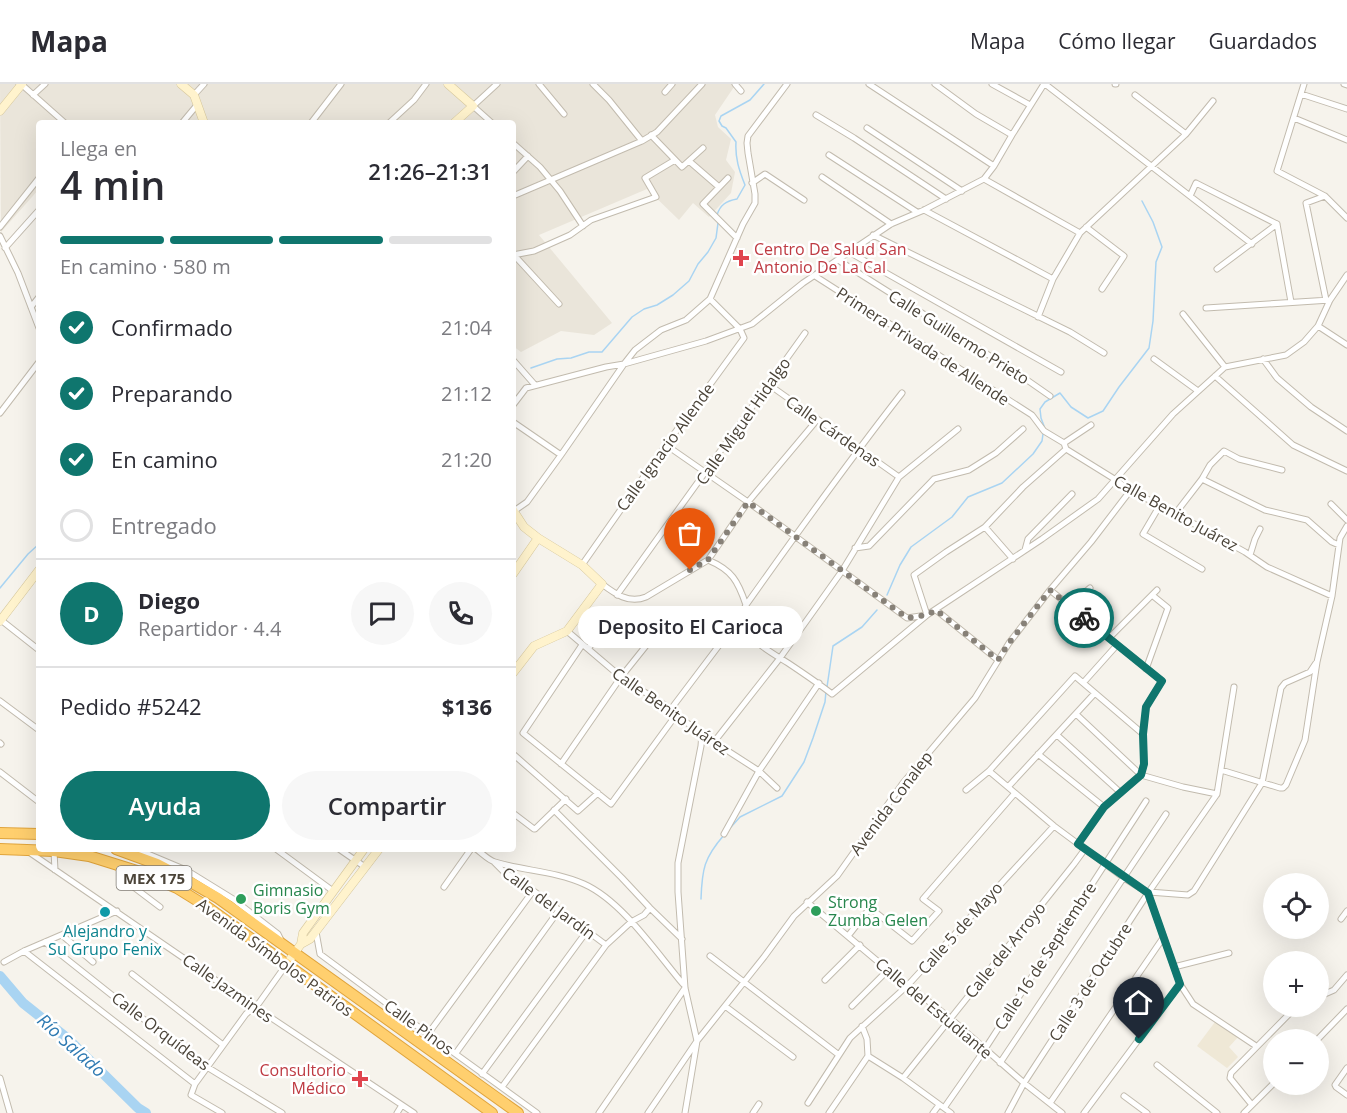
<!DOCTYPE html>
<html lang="es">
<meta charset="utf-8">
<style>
body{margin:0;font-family:"Open Sans",sans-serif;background:#f7f7f7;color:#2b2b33;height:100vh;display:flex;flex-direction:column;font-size:22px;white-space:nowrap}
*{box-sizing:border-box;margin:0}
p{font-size:20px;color:#7c7c81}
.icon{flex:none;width:33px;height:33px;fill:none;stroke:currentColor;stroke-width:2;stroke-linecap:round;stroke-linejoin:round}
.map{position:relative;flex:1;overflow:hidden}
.side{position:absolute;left:36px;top:36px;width:480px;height:732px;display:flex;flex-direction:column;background:#fff;border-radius:6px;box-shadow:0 6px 24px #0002}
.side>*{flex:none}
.tools{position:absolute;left:1263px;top:789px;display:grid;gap:12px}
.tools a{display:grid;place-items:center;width:66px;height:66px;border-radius:50%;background:#fff;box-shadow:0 6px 24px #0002;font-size:30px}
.pin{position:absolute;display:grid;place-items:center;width:51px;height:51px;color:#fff;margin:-62px -26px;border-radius:50% 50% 50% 0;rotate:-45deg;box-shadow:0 0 6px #0007}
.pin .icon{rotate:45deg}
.courier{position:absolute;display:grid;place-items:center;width:60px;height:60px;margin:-30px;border:4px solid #0f766e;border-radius:50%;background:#fff;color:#222;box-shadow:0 2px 8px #0007}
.bubble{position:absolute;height:42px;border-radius:21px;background:#fff;box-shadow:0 6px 24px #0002;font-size:20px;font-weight:600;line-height:42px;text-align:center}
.summary em{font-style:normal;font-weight:600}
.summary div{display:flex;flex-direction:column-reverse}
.summary{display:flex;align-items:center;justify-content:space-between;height:102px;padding:0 24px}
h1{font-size:39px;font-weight:600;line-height:45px}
.bar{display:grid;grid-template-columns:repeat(4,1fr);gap:9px 6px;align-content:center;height:72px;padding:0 24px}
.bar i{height:8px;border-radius:4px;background:#e1e1e2}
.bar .on{background:#0f766e}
.bar p{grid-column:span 4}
.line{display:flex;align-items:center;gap:15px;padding:0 24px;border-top:2px solid #e1e1e2}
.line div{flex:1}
.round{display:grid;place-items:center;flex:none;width:63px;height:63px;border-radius:32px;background:#f7f7f7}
ol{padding:0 24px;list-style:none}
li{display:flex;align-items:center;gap:18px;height:66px}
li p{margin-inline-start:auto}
li .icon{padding:6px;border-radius:50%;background:#0f766e;color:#fff;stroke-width:4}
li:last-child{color:#7c7c81}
li i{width:33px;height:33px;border:3px solid #e1e1e2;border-radius:50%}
.action{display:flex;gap:12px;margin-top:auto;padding:12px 24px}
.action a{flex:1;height:69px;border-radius:36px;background:#0f766e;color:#fff;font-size:24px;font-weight:600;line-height:69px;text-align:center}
.action a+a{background:#f7f7f7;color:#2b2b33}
header{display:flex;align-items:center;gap:36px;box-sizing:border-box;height:84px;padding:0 30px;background:#fff;border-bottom:2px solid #e1e1e2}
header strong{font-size:28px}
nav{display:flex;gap:33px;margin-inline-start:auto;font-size:21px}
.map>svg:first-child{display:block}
.residential{fill:#eae5da}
.education{fill:#efe8d6}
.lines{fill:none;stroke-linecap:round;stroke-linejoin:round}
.stream{stroke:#a9d4f2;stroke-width:1.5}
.river{stroke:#a9d4f2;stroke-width:10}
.street-casing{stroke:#c2bbae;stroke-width:7}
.secondary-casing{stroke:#d6c79b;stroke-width:9}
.highway-casing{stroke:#e0a43c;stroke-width:12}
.street{stroke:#fff;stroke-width:5}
.secondary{stroke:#fff3cd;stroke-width:8}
.highway{stroke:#ffcf6e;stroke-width:10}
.done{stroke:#878178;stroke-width:6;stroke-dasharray:0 10.8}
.route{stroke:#0f766e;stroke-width:8}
.health-dot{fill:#e0444e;stroke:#fff;stroke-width:2}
.leisure-dot{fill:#2e9e5b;stroke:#fff;stroke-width:2}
.culture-dot{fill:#0f9aa8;stroke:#fff;stroke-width:2}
.labels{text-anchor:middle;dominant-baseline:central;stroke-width:5;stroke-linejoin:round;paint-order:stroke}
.shield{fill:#fff;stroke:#817c74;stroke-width:1.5}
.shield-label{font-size:15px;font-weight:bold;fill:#4b4439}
.health-label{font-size:16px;fill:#be3a42;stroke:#fff;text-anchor:start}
.street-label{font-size:16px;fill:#4b4439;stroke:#fff}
.leisure-label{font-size:16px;fill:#27864d;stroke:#fff;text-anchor:start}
.culture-label{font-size:16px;fill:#0d838f;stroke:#fff}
.water-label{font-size:18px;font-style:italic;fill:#2e7ab2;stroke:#fff}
</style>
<header>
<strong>Mapa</strong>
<nav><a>Mapa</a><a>Cómo llegar</a><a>Guardados</a></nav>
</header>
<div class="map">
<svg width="1347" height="1029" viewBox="0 0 1347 1029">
<rect width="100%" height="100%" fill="#f6f3ec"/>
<!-- residential -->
<path class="residential" d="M0,0H736L715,31L718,43L731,55L726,76L735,88L731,109L709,133L693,119L679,136L647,105L539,151L612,239L594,251L561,247L521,268L513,262V39H39V105L1,148Z"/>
<!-- education -->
<path class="education" d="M1215,938L1238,953L1229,963L1238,973L1227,984L1197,962Z"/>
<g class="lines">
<!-- stream -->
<path class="stream" d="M717,131C720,121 726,117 737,115L745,101C739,86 735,74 736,58L726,44L722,42L719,37L721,32L750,16L764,0
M513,283H514
M531,284L557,275L571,274L589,268H602L632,233L644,225L657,221L673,211L689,197L698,180L708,168L716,154L718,139
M1044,342L1041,334L1040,325L1045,318L1060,309L1071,323L1088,334L1103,327L1119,303L1149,264L1153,237L1156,178L1162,163L1153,138L1142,117
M0,504L28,470L39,460
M887,511L900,481L911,463L952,433L968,413L1002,399L1033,370L1042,357L1043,350
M827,603L833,562L862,543L877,526
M731,743L740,733L782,712L804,678L813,654L825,618L826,607
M701,815C702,785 704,774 724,751"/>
<!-- river -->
<path class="river" d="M0,892L23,919L67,954L138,1024L146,1029"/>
<defs>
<path id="street" d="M19,0H21L65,39
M539,0L564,30
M593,0L609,16L642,57
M735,0L741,7
M869,0L994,82
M935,0L976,30L1012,51
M992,0L1030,21
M1045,0L1252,160
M1115,0H1116
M1304,0L1277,87L1325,112L1347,134
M1344,0L1347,1
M665,8L672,0
M1301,10L1347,25
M33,11L45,0
M194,11L204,0
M1135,11L1186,50
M816,31L854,54L946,115
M1294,34L1347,56
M182,39L197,21
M311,39L341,0
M389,39L414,16L426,0
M492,39L473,22L497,0
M867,44L962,107
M651,51L682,83L703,64
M513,59L540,83L560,107L583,142
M829,71L917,128
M689,77L719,103
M513,88L528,72
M822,93L891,140
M728,94L703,120L737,154
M984,95L1080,149
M752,99L765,90L804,116
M513,112L642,57L657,48L702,0
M1190,112L1196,99L1277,140
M1325,112L1306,119L1326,216
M924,126L1053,195
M1277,140L1291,218
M0,143L39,94
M1086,143L1124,172L1102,205
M873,151L1070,248L1104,269
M0,152L18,189L39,244
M5,164L39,126
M849,168L1061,288
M513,171L534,167L570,151L591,136L656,113L645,94L675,76
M514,171L559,220
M838,176L1017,289L1050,312
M1217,185L1277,140
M815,192L1032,331L1044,347L1064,359L1066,365L1116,396L1130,407L1160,421L1245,468L1267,483L1332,512
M31,223L39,213
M1206,224L1330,216
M1183,230L1225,283
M1038,233L1053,195L1080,149L1186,50L1213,17
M1318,242L1347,261
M1154,275L1198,307
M1263,275L1277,294L1311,323L1347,347
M513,276L535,301
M1215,292L1293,361L1347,387
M768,300L899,393
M513,321L526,304L606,283L624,280L635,266L661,246L686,236L710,215L743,140L755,119V110L748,69L747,59L748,52L787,0
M0,329L39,278
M513,338L561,371
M1064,359L1091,341
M666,361L748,418L907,534L927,531L1042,455L1098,415L1173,330L1225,283L1286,271L1304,258L1318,242L1330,216L1347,191
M1202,395L1265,426L1307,436L1332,458L1339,461
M1331,420L1347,436
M1160,421L1143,450L1202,485
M514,427L527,418L561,371L624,280L706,257L752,240L803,199L891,140L924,126L984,95L994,82L1012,51L1044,0
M1175,430L1202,395L1210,381L1224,367L1239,375L1282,386
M985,443L1013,475
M855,464L869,462L934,395L969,386L996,369L1023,345
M1025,466L1028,455L1072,410
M1250,471L1255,455L1260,445
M708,476L748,418L817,336
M582,481L666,361L744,254L740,245L710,215
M602,500C615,510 629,520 646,513L708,476C732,486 738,497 746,521L739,535C749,557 769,567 788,579C803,589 818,599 832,610L927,531L914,491L946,468L985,443L1023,403L1066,365
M1050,506L1162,597L1146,623L1143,650L1144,680L1141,691L1104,723L1078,760
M617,511L805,249
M746,521C797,449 848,378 902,309
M1069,522L1090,504
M936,526L998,576
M1,536L39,566
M567,547L621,593L671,625L676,631L714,658L759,687L777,704
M1109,554L1157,506
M582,561L523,649L611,720L676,631
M588,565L603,545
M1146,585L1168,524L1152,511
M1083,599L1117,561
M0,617L39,646
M671,625L739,535
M1076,630L1141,691L1183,703L1217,710
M1057,651L1121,709
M714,658L780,574L842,487L899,393L958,345
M0,659L1,660
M513,670L578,727L598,709
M1038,670L1104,723
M561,680L621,593L653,553
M1221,686L1280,704H1283L1286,701L1305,656L1317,578L1332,512L1340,454L1347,442
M989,687L1054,742L1124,794L1148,809L1180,900L1193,920L1256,962
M0,688L39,718
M1008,703L1095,609
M966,706L989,687L1075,592L1143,650
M554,726L622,794L650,824L682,855
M513,729L534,745H535L566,715
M724,750L759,687L819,599
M136,765L186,786
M276,765L333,807
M339,765L365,783
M476,765C482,769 488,776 495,778C524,787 555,787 584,800C622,817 656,868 683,900
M54,767L55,786
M29,768L255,923L414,1029
M494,778L504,788L527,802L606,861
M121,783L123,795L160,823
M182,792L186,786L233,815L278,850L281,856
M444,803L471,765
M1149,808L1188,811L1194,807L1262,699L1281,604L1285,599L1310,588L1316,579
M807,818L888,886L950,934L1024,999L1062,1029
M1341,835L1347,827
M316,848L320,870L428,950L537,1029
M62,851L93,878
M848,852L870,824L912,857L939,827L923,815L1015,709
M45,858L113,912L207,983L282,1029
M24,867L195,1000
M710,872L839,971
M4,878L24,867L117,827
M1174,883L1229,869
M132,890L223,961
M825,896L860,861
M1318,913L1334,906L1347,891
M725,922L793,973
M852,922L888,886
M428,950L533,807
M1317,956L1347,925
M456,969L559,826
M868,972L903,994L951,1029
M1000,979L1166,730
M1157,981L1217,1029
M1347,984L1335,1001L1336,1003L1347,1011
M482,990L587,847
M0,994L10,1029
M903,994L1074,780L1085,765
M502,1003L606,861L631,838L644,831L650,824
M1124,1012L1147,1029
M808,1019L850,954L908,901L1054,742
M1050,1019L1163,854
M1252,1021L1230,994L1231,989L1297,922
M944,1024L981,971L1146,717
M222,1029L191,1011L195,1000L246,930L259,919L286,881
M397,1029L402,1021
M599,1029L685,904
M648,1029L697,957L764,873L794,832L837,792L903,699L975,614L1009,559L1050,506L1091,458L1130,407
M685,1029L697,957L685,904L678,808V779L701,662L702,649
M753,1029L759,1020
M829,1029L868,972L867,955L862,942
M933,1029L939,1021
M1008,1029L1024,999L1148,809L1217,710L1234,603
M1084,1029L1180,900
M1244,1029L1274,999"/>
<path id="secondary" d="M181,0L194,11L204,39
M448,0L473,22L454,39
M0,27L22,0
M513,426L524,443L538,454L582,481L602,500L567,547L534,562L513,589
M513,490L538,454
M0,537L39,486
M301,860L310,855L379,765
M286,881L301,860L303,849L364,765"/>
<path id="highway" d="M0,749L39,750
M0,765L54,767L89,772L137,787L177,804L206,822L492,1029
M116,765L157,780L182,793L218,814L518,1029"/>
</defs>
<!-- street casing -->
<use href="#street" class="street-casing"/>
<!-- secondary casing -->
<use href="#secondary" class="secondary-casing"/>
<!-- highway casing -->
<use href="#highway" class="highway-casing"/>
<!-- street -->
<use href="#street" class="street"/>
<!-- secondary -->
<use href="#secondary" class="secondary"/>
<!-- highway -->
<use href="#highway" class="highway"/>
</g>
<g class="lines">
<!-- done -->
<path class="done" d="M690,486L708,476L748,418L907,534L927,531L936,526L998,576L1009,559L1050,506L1084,534"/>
<!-- route -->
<path class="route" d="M1084,534L1162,597L1146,623L1143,650L1144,680L1141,691L1104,723L1078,760L1148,809L1180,900L1139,955"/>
</g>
<!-- markers -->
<g class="health-dot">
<path d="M738 165h6v6h6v6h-6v6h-6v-6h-6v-6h6z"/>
<path d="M357 986h6v6h6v6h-6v6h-6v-6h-6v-6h6z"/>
</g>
<g class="leisure-dot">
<circle cx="241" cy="815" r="6"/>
<circle cx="816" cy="827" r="6"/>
</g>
<circle class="culture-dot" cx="105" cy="828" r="6"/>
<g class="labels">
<!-- shield labels -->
<rect class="shield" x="116.5" y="782" width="75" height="24" rx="4.5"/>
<g class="shield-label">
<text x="154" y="794">MEX 175</text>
</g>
<!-- health labels -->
<g class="health-label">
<text x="754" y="165">Centro De Salud San<tspan x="754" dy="18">Antonio De La Cal</tspan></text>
<text x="346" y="986" text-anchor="end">Consultorio<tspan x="346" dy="18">Médico</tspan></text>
</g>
<!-- street labels -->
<g class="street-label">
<text transform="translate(959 253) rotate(32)">Calle Guillermo Prieto</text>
<text transform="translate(923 262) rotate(33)">Primera Privada de Allende</text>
<text transform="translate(743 337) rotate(-55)">Calle Miguel Hidalgo</text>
<text transform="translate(833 347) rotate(35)">Calle Cárdenas</text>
<text transform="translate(665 363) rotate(-54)">Calle Ignacio Allende</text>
<text transform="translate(1176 429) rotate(29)">Calle Benito Juárez</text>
<text transform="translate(671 627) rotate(35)">Calle Benito Juárez</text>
<text transform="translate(891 719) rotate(-53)">Avenida Conalep</text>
<text transform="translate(549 819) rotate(36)">Calle del Jardín</text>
<text transform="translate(960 844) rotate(-48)">Calle 5 de Mayo</text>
<text transform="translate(1005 866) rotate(-51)">Calle del Arroyo</text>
<text transform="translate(1045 872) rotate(-57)">Calle 16 de Septiembre</text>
<text transform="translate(275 873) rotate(36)">Avenida Símbolos Patrios</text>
<text transform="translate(1090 898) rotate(-57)">Calle 3 de Octubre</text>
<text transform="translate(228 904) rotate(35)">Calle Jazmines</text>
<text transform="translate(934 924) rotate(40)">Calle del Estudiante</text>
<text transform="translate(419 943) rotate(36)">Calle Pinos</text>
<text transform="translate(161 947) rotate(37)">Calle Orquídeas</text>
</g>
<!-- leisure labels -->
<g class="leisure-label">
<text x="253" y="806">Gimnasio<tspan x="253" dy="18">Boris Gym</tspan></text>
<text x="828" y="818">Strong<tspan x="828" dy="18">Zumba Gelen</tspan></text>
</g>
<!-- culture labels -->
<g class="culture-label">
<text x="105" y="847">Alejandro y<tspan x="105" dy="18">Su Grupo Fenix</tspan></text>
</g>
<!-- water labels -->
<g class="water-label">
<text transform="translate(72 961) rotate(42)">Río Salado</text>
</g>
</g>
</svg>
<div class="tools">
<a><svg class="icon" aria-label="locate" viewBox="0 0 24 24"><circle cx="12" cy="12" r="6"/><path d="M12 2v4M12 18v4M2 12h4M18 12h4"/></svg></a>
<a>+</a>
<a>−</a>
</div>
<div class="pin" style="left:690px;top:486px;background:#ea580c"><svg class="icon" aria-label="bag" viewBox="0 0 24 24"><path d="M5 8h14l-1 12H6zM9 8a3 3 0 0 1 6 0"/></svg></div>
<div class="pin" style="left:1139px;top:955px;background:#1f2937"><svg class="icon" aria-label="home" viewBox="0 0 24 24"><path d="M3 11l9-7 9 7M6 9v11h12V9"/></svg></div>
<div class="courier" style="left:1084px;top:534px"><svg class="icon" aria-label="bike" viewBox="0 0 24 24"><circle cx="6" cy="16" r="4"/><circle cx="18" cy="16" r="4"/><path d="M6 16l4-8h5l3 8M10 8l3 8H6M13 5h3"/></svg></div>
<div class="bubble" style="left:578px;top:522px;width:225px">Deposito El Carioca</div>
<section class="side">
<div class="summary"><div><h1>4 min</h1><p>Llega en</p></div><em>21:26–21:31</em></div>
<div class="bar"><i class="on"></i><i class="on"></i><i class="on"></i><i></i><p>En camino · 580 m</p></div>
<ol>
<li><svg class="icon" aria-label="check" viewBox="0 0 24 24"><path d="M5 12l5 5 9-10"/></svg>Confirmado<p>21:04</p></li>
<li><svg class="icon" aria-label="check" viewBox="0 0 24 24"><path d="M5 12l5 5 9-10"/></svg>Preparando<p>21:12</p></li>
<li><svg class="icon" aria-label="check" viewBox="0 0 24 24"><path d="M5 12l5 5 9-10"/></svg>En camino<p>21:20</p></li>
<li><i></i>Entregado</li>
</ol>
<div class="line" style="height:108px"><b class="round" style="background:#0f766e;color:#fff">D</b><div><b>Diego</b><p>Repartidor · 4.4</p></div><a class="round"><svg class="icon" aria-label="chat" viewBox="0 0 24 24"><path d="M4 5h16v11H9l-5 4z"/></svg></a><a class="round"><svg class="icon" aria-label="phone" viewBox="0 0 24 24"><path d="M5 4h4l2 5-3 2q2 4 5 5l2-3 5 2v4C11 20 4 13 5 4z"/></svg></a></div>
<div class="line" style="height:78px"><div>Pedido #5242</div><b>$136</b></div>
<div class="action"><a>Ayuda</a><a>Compartir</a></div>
</section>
</div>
